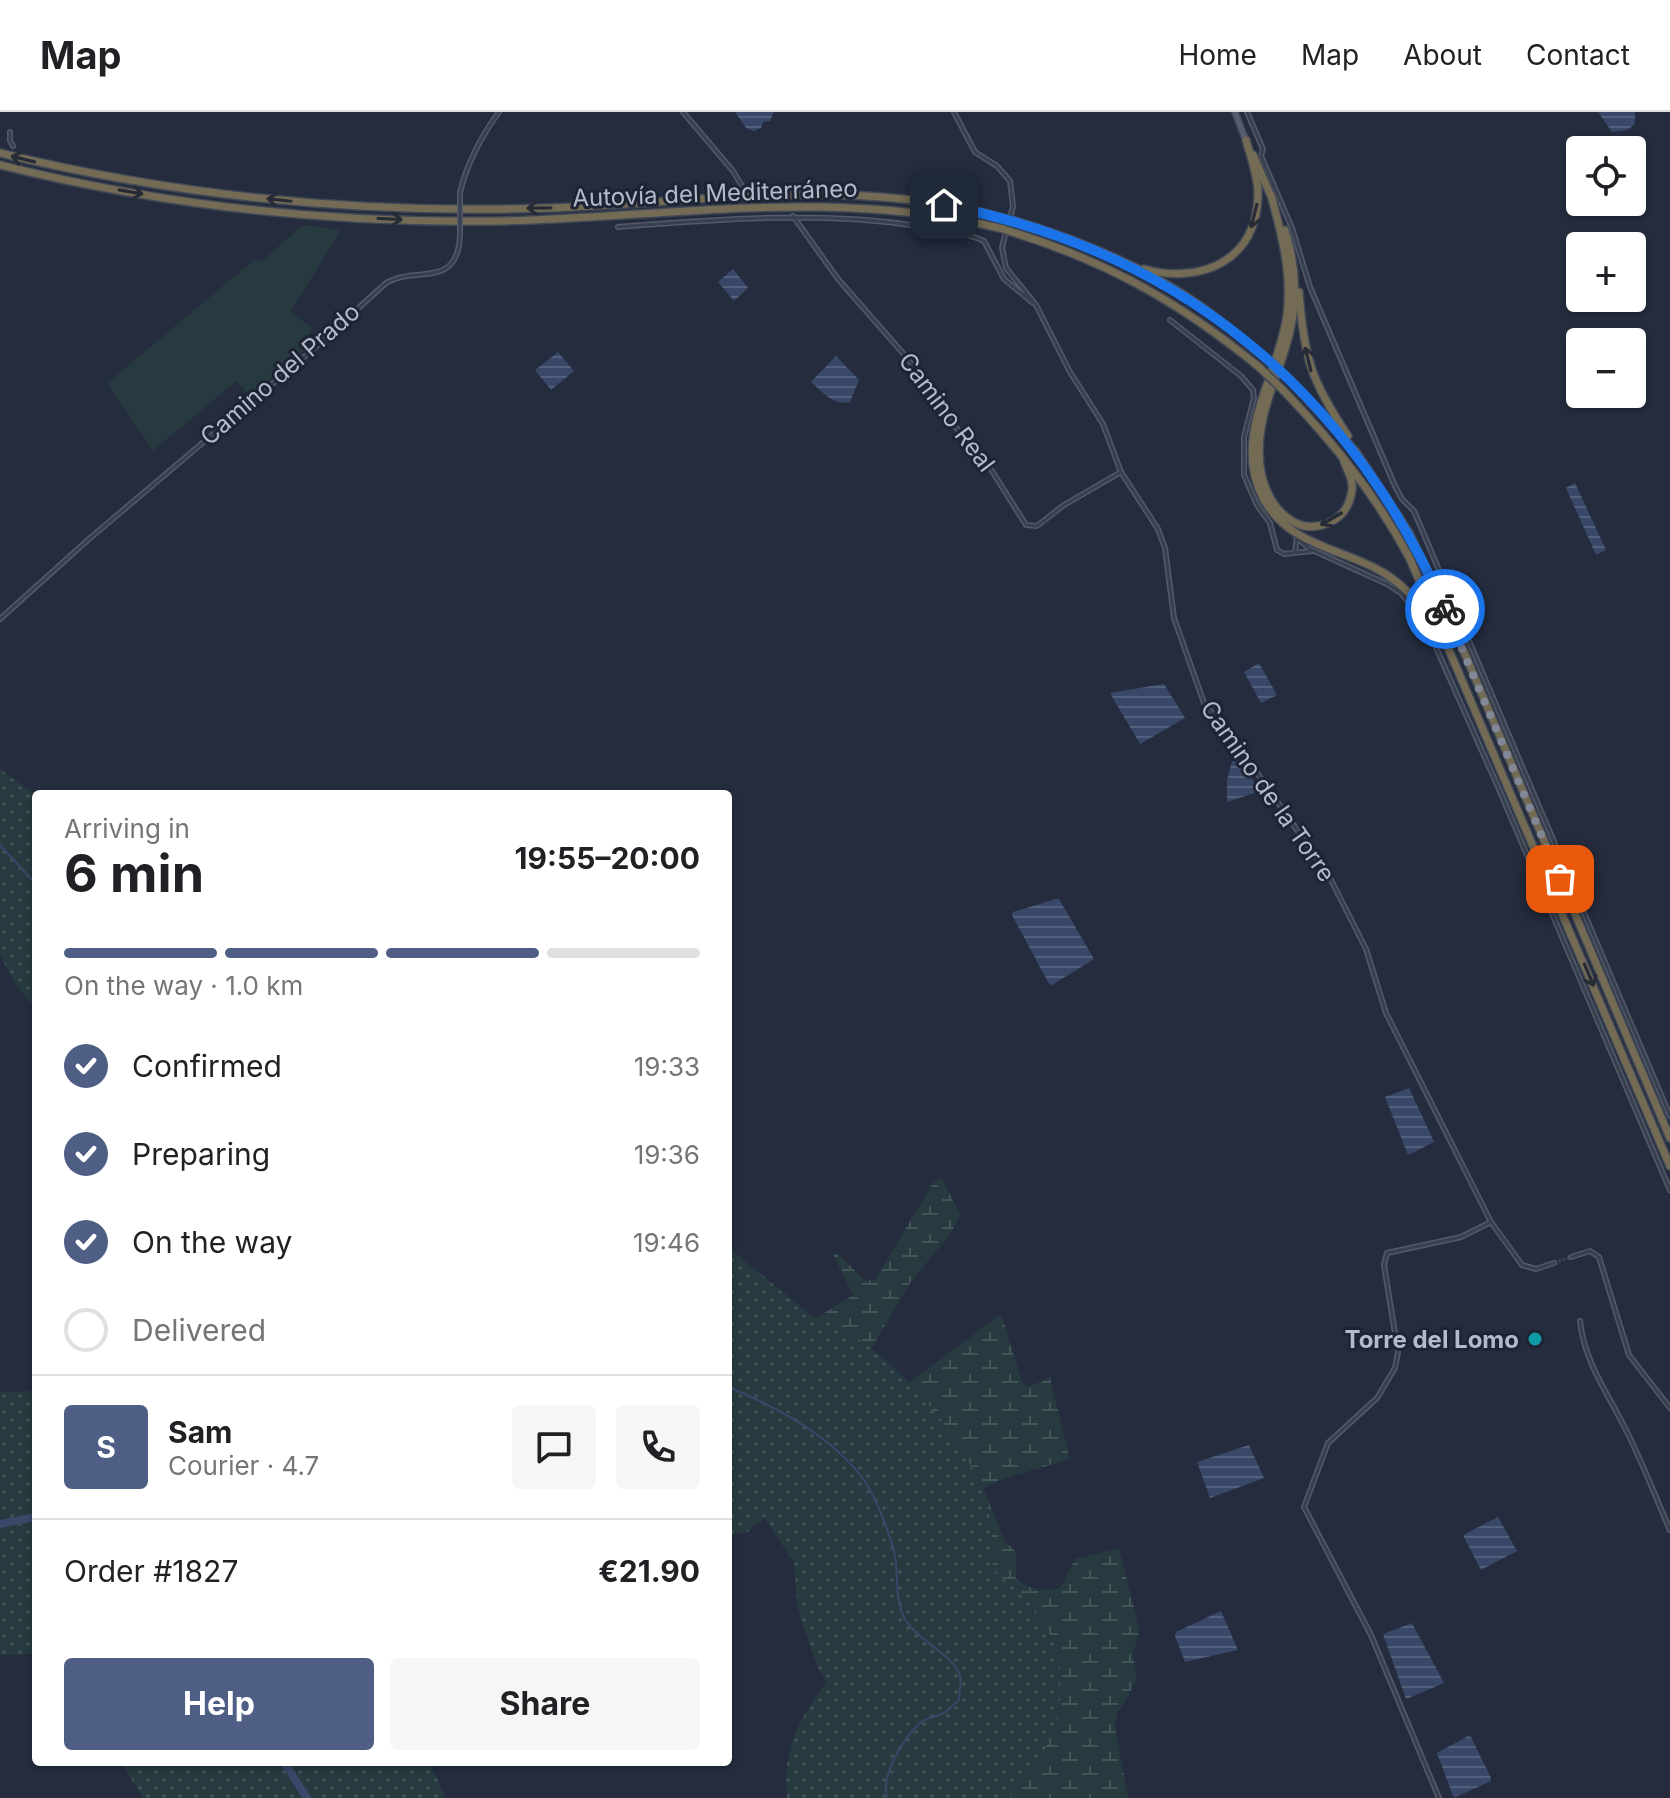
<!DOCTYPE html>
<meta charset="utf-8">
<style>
body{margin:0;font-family:Inter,sans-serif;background:#f6f6f6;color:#202124;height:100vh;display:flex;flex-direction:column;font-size:30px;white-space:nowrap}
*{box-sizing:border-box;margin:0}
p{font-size:26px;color:#757577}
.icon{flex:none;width:44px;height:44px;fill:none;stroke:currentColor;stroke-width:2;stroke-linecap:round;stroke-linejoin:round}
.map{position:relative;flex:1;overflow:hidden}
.panel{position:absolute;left:32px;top:678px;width:700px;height:976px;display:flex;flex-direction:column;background:#fff;border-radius:8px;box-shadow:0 2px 6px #0004}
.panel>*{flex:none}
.fabs{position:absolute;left:1566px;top:24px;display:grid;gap:16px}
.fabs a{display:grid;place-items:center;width:80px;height:80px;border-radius:8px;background:#fff;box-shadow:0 2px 6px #0004;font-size:40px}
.pin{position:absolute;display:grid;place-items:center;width:68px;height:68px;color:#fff;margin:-34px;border-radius:16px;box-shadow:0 4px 12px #0006}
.courier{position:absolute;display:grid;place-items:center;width:80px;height:80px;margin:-40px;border:6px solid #1a73e8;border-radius:50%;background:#fff;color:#222;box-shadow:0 2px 10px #0007}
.head em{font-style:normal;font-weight:700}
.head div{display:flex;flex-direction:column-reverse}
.head{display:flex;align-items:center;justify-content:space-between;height:136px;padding:0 32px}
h1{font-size:52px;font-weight:700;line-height:60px}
.bar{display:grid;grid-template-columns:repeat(4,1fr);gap:12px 8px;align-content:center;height:96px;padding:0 32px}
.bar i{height:10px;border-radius:6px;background:#e0e0e0}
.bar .active{background:#4f5e84}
.bar p{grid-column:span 4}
.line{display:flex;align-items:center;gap:20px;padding:0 32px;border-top:2px solid #e0e0e0}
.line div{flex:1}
.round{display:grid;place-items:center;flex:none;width:84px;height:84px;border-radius:8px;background:#f6f6f6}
ol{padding:0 32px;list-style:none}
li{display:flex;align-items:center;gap:24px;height:88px}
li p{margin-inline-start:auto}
li .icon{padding:8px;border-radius:50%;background:#4f5e84;color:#fff;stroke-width:4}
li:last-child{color:#757577}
li i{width:44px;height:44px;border:4px solid #e0e0e0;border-radius:50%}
.button{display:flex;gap:16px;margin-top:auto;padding:16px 32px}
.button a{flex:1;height:92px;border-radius:8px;background:#4f5e84;color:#fff;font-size:32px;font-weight:700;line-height:92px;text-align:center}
.button a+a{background:#f6f6f6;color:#202124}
header{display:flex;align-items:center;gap:48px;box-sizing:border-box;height:112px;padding:0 40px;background:#fff;border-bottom:2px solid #e0e0e0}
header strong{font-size:38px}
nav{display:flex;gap:44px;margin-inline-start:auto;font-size:28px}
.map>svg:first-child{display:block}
.grass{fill:#263a3f}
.wetland{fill:url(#wetland-marsh)}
.park{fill:url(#park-dots)}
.water{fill:url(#water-rules)}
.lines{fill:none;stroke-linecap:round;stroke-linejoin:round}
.stream{stroke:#394868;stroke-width:2}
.river{stroke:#394868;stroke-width:8}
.minor-tunnel{stroke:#3a4153;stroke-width:3;stroke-dasharray:3 1.5;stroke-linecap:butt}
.minor-casing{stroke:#535a69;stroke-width:6}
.primary-casing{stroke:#414857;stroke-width:8}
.motorway-casing{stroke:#404756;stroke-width:10}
.minor{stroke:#383f4e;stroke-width:3}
.primary{stroke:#565e6e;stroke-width:5}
.motorway{stroke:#746b55;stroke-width:7}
.minor-bridge-casing{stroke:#535a69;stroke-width:6;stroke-linecap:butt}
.motorway-bridge-casing{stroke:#404756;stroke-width:10;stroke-linecap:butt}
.minor-bridge{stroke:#383f4e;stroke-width:3}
.motorway-bridge{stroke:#746b55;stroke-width:7}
.oneway{stroke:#262b36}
.done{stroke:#828898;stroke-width:8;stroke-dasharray:0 14.4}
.route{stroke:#1a73e8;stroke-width:10}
.culture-dot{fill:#0f9aa8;stroke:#1d2433;stroke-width:3}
.labels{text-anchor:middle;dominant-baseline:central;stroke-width:6;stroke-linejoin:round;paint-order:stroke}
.street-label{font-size:24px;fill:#b4bac9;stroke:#1d2433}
.poi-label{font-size:24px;font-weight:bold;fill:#b4bac9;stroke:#1d2433;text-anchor:end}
</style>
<header>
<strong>Map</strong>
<nav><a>Home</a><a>Map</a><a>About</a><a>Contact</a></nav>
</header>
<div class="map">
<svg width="1670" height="1686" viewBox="0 0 1670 1686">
<defs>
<pattern id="wetland-marsh" width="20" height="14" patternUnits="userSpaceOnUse" patternTransform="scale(2)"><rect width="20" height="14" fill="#263a3f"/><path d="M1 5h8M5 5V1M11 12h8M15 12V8" fill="none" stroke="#435459"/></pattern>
<pattern id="park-dots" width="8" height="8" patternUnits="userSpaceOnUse" patternTransform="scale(2)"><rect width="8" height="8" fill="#263a3f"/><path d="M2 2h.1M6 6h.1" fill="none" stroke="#435459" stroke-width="1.8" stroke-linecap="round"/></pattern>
<pattern id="water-rules" width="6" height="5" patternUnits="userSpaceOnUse" patternTransform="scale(2)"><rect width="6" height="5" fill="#394868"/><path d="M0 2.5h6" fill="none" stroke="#53607c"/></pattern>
</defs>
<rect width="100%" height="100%" fill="#242c3e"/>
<!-- grass -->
<path class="grass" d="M303,113L341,118L291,199L312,216L306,227L307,237L250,284L236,269L153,339L107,271L254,148L262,149Z"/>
<!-- wetland -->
<path class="wetland" d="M942,1067L960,1103L951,1121L910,1171L860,1256L884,1289L1001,1202L1022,1269L1027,1275L1050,1266L1070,1347L1002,1367L983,1376L1005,1429L1016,1440V1466C1029,1478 1043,1480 1060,1476L1075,1447L1119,1436L1140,1519L1133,1541L1137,1568L1117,1602L1115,1614L1128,1686H794L878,1523L785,1437L765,1406L749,1418L810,1210L853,1183L833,1142L837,1141L866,1169L875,1168L934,1069Z"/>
<!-- park -->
<path class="park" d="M0,657L36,683V898L16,873L0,843Z
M728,1135L818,1209L827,1207C840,1216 855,1224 868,1234C911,1266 973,1338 986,1390C992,1413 993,1434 993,1457C1011,1474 1030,1489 1044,1511C1071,1556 1064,1616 1032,1657C1026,1664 1016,1671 1009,1677L1012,1686H787C782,1638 799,1607 826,1570L816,1551L798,1498L794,1451L764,1405L758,1407L748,1420L731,1422L728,1415Z
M36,1279V1542L0,1543V1280Z
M121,1650H429L446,1686H143Z"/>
<!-- water -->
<path class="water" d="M735,0H774L770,9L763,10L761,16L754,19L746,16Z
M1598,0H1635V12L1627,18L1612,20Z
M733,157L748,176L734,189L718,170Z
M558,240L574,259L551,278L535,258Z
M836,244L859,268L850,290C833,294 823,280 811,270Z
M1575,371L1606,438L1596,443L1566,376Z
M1259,551L1277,583L1261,591L1244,560Z
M1164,572L1185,606L1140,632L1110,581Z
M1238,648L1261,679L1227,690V668L1232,649Z
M1056,787H1059L1094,847L1052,873L1049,872L1012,803L1013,800Z
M1409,976L1434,1030L1408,1043L1385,985Z
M1249,1333L1264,1366L1210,1386L1197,1350Z
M1498,1405L1517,1439L1481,1458L1463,1423Z
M1221,1499L1238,1538L1185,1550L1175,1524L1176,1520Z
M1412,1511L1444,1571L1406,1587L1383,1522Z
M1468,1624L1471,1625L1491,1666V1669L1456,1685L1453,1684L1437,1641Z"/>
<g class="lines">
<!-- stream -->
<path class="stream" d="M0,733L36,772
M728,1275C777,1295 832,1324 864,1368C877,1387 886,1413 893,1435C900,1457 893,1487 905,1507C919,1530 953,1542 960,1564C962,1571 959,1581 959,1588C954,1592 949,1598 944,1601C936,1605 927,1605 920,1611C903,1627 881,1662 887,1686"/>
<!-- river -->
<path class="river" d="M0,1412L36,1405
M284,1650L307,1686"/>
<!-- minor-tunnel -->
<path class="minor-tunnel" d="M1212,150L1216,159
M1554,1151L1571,1145"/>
<defs>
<path id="minor" d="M683,0L733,59L742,74
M954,0L975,40L997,54L1010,69L1013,94L1010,107
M1247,0L1263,37L1261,44L1292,116L1310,175L1395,374L1402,387L1414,399L1670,1004
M10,20V29L13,34
M460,81C466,53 482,23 499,0
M793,104L838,167L908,247L952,311L987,351L1026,413L1037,414L1064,393L1121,360
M618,115C719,107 818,99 918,114C939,118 965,120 984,129L1004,167L1033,191
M1006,119L1002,136L1006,156L1036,193L1070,260L1103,312L1121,360L1158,417L1165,436L1174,506L1204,591L1237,632L1329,764L1366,837L1386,901L1491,1110L1522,1153L1536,1157L1554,1151
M1170,208L1241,264L1253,278L1254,286L1244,325V363L1257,393L1270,411L1277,438L1284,442L1312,439
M1296,425L1310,437L1387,472L1401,481L1426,513L1498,675L1670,1078
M1295,439L1297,426
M0,507L89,427L310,240L386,171C416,153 457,178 460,124
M1571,1145L1590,1139L1599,1145L1629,1243L1670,1296
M1580,1209C1584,1249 1608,1282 1625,1316C1642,1349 1655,1384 1670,1418
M1439,1686L1371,1523L1304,1395L1328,1331L1377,1286L1395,1256L1398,1240L1384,1153L1387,1141L1461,1125L1491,1110"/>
<path id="primary" d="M1235,0L1246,29"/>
<path id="motorway" d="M0,41C179,85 364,102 548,96C700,91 857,63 1006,107
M1253,43L1271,84
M0,53C164,94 335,112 503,109C673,105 835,75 1003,117
M1271,83C1282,123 1292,161 1287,203C1279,263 1231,325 1263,386C1289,436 1348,436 1390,465C1410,479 1426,499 1439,519
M1015,109C1079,128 1144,155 1199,193C1223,210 1244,229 1267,247
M1285,118C1297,156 1298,196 1286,234C1273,276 1251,319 1262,365C1270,395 1295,425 1328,411C1339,407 1345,400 1349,390C1351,384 1353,378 1352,372C1351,364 1346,356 1344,349
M1012,120C1108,150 1181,191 1259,255
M1144,157C1201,173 1258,148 1258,82C1258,64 1251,46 1246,28
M1299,180C1304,246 1311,269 1348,324
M1291,269L1356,340L1409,421L1454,516L1670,1026
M1283,278C1333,330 1376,383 1410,447L1670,1054"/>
</defs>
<!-- minor casing -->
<use href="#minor" class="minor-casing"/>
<!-- primary casing -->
<use href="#primary" class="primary-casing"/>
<!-- motorway casing -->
<use href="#motorway" class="motorway-casing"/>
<!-- minor -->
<use href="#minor" class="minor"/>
<!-- primary -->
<use href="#primary" class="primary"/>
<!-- motorway -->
<use href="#motorway" class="motorway"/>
<defs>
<path id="minor-bridge" d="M460,81V124"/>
<path id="motorway-bridge" d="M1006,107L1015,109
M1003,117L1012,120
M1267,247L1291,269
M1259,255L1283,278"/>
</defs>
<!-- minor-bridge casing -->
<use href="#minor-bridge" class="minor-bridge-casing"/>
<!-- motorway-bridge casing -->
<use href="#motorway-bridge" class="motorway-bridge-casing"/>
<!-- minor-bridge -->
<use href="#minor-bridge" class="minor-bridge"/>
<!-- motorway-bridge -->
<use href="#motorway-bridge" class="motorway-bridge"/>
</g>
<!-- one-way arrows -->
<defs><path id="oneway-shaft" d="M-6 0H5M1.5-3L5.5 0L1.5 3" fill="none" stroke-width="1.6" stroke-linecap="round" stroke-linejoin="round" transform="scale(2)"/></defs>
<g class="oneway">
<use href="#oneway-shaft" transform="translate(23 47) rotate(-166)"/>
<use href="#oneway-shaft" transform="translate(131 80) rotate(10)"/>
<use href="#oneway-shaft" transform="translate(279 88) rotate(-174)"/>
<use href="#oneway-shaft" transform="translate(539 96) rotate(179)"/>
<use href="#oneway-shaft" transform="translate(1254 104) rotate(104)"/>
<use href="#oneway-shaft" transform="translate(390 107) rotate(3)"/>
<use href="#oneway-shaft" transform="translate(1308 247) rotate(-104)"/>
<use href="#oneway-shaft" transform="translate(1331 407) rotate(150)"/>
<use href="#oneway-shaft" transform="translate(1589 863) rotate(67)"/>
</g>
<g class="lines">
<!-- done -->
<path class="done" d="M1445,497L1560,767"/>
<!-- route -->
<path class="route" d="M944,93C1180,139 1349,278 1445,497"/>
</g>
<!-- markers -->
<circle class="culture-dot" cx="1535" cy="1227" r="8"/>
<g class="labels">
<!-- street labels -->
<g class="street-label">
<text transform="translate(715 81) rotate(-2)">Autovía del Mediterráneo</text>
<text transform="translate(280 262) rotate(-41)">Camino del Prado</text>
<text transform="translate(947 300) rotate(53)">Camino Real</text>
<text transform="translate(1268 679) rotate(55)">Camino de la Torre</text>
</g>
<!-- poi labels -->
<g class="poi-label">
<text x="1519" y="1227">Torre del Lomo</text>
</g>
</g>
</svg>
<div class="fabs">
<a><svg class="icon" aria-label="locate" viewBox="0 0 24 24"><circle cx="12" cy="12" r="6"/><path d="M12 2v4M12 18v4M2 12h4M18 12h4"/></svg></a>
<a>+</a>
<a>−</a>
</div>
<div class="pin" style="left:1560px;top:767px;background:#ea580c"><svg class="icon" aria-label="bag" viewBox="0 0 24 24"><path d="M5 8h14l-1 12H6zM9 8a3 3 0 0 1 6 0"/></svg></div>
<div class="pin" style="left:944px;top:93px;background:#1f2937"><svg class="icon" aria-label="home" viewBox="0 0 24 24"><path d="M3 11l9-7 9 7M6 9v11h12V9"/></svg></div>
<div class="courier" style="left:1445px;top:497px"><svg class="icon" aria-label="bike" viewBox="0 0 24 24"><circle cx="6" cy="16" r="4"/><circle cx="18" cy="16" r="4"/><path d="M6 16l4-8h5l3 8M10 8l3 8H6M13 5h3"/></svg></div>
<section class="panel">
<div class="head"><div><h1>6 min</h1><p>Arriving in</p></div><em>19:55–20:00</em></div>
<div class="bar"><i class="active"></i><i class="active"></i><i class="active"></i><i></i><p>On the way · 1.0 km</p></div>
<ol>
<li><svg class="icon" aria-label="check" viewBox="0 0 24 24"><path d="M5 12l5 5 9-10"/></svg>Confirmed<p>19:33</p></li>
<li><svg class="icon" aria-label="check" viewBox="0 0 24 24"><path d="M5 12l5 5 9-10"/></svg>Preparing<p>19:36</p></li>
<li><svg class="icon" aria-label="check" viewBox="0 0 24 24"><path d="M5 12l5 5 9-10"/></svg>On the way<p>19:46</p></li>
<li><i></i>Delivered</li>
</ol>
<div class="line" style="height:144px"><b class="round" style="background:#4f5e84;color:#fff">S</b><div><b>Sam</b><p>Courier · 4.7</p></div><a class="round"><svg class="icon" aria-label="chat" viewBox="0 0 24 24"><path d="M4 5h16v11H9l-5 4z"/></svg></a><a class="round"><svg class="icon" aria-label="phone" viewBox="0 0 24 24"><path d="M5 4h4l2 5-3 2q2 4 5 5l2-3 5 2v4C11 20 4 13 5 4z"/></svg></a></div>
<div class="line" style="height:104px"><div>Order #1827</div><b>€21.90</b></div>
<div class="button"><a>Help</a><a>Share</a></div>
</section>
</div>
